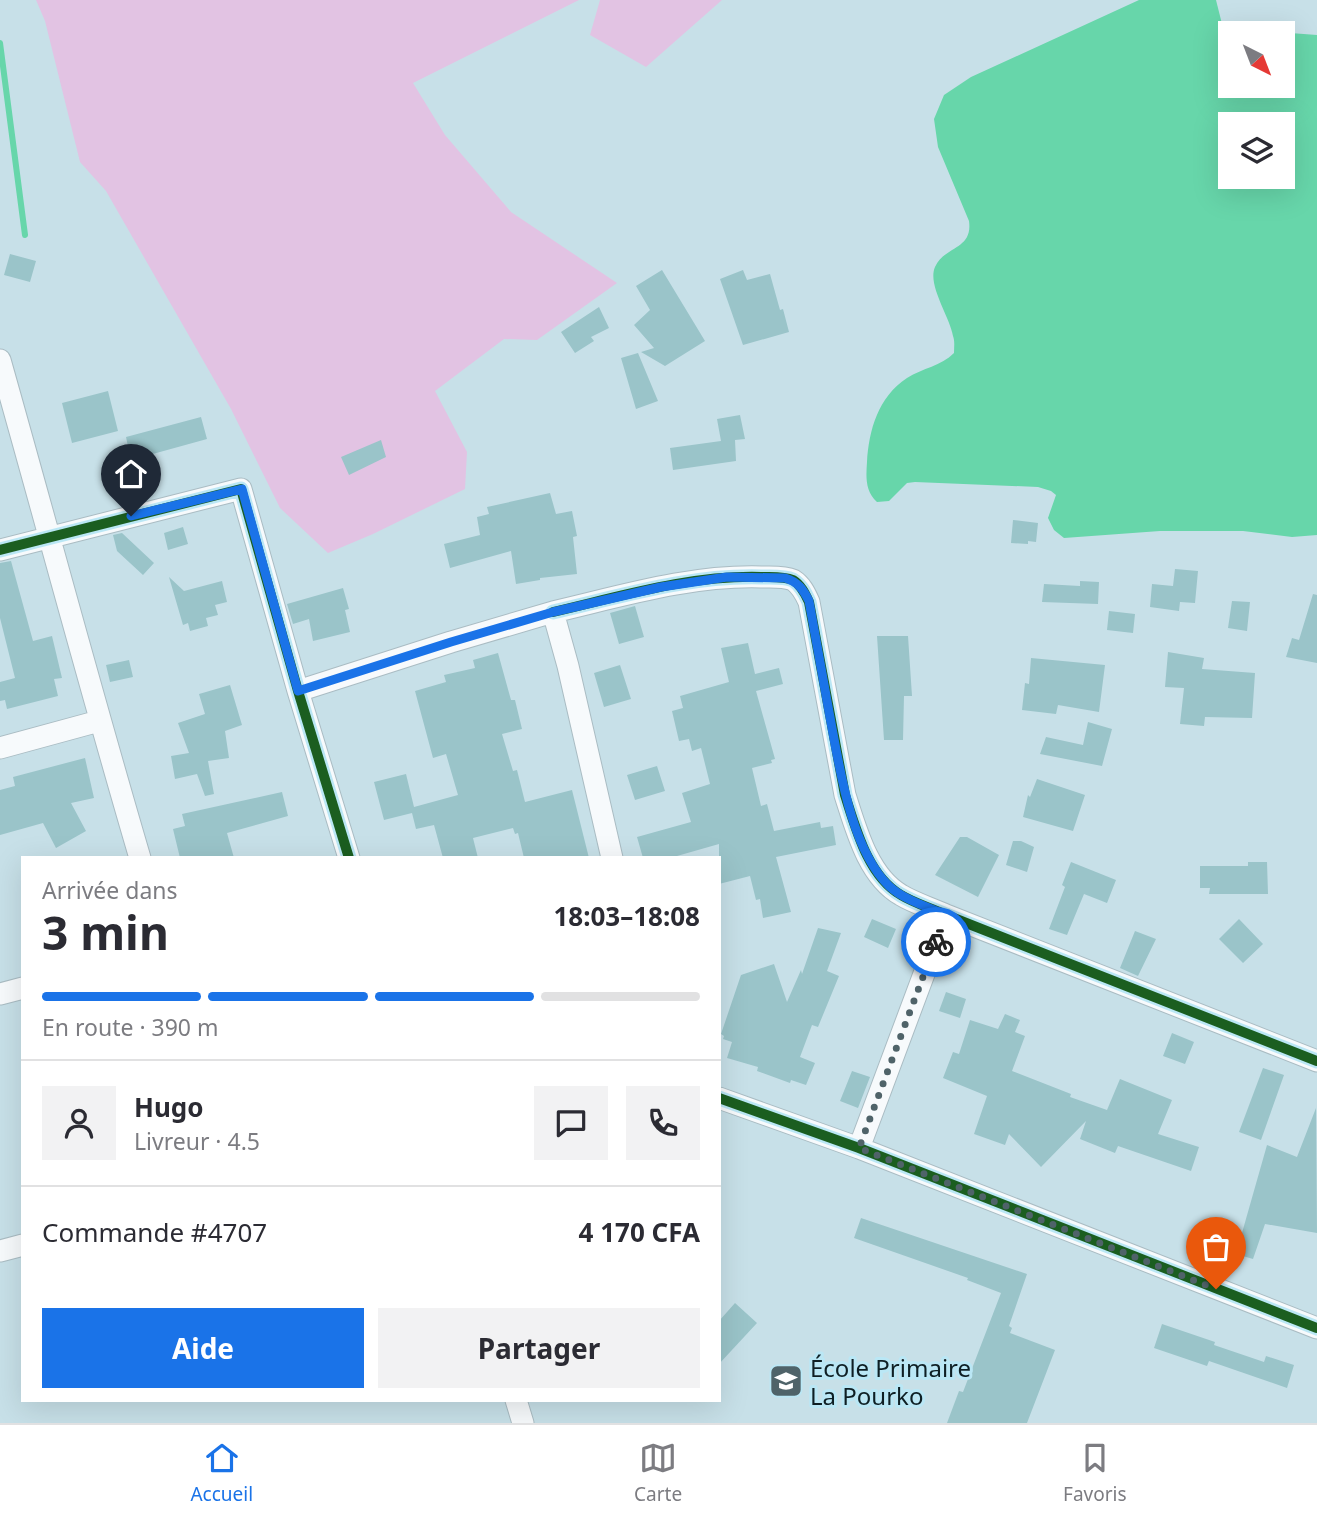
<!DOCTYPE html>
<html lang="fr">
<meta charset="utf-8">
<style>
body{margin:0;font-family:"Noto Sans",sans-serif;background:#f2f2f3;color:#2b2b33;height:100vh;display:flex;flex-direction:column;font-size:26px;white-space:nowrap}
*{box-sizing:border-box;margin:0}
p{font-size:23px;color:#7c7c81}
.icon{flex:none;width:38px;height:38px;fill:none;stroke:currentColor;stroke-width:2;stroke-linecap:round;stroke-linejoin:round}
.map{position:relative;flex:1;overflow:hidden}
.panel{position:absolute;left:21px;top:856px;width:700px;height:546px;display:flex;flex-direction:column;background:#fff;border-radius:0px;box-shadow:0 7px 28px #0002}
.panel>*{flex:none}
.needle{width:46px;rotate:138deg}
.controls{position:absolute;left:1218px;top:21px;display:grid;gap:14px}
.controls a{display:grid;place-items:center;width:77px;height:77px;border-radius:0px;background:#fff;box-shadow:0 7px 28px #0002;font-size:35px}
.pin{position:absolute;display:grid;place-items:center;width:60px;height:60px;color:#fff;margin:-72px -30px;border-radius:50% 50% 50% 0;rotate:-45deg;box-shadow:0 0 7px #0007}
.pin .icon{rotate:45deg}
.courier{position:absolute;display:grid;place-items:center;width:70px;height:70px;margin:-35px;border:5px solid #1a73e8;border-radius:50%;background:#fff;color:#222;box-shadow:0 2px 9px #0007}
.summary em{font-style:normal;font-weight:700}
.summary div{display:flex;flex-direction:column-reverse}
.summary{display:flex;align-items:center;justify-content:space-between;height:119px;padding:0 21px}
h1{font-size:46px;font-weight:700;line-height:52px}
.bar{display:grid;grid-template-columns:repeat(4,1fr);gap:10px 7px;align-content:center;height:84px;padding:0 21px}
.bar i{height:9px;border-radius:5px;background:#e1e1e2}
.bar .active{background:#1a73e8}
.bar p{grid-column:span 4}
.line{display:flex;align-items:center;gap:18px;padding:0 21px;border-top:2px solid #e1e1e2}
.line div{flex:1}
.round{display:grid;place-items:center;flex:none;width:74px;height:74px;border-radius:0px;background:#f2f2f3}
.button{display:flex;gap:14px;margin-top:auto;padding:14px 21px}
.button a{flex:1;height:80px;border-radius:0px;background:#1a73e8;color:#fff;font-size:28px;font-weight:700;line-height:80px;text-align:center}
.button a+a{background:#f2f2f3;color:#2b2b33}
.menu{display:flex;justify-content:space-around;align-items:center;height:98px;border-top:2px solid #e1e1e2;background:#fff;font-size:19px;color:#7c7c81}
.menu a{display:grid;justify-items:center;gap:4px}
.menu .active{color:#1a73e8}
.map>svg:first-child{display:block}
.green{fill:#e2c3e3}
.water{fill:#67d6aa;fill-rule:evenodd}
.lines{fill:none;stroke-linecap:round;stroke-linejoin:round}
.stream{stroke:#67d6aa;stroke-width:6}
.building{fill:#9ac4c9}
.street-casing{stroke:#aabcc3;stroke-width:23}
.street{stroke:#f7fafc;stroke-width:21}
.cycleway-casing{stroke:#bae7f5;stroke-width:15}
.cycleway{stroke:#1b5e20;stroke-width:10}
.done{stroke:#4f6369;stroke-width:7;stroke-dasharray:0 12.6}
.route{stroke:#1a73e8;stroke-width:9}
.labels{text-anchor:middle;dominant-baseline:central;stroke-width:6;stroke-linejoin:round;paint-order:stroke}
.poi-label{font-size:24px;fill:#0e1f24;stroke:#bae7f5;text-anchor:start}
</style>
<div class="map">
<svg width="1317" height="1423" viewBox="0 0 1317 1423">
<rect width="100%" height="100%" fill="#c7e0e8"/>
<!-- green -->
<path class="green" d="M36,0H579L413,83L445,135L511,212L617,283L537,340L504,339L435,391L467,452L465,489L373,534L328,553L280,508L231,409L106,191L80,162L45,21Z
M600,0H722L646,67L590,35Z"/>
<!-- water -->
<path class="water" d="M1139,0H1216L1223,28L1317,35V535L1292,537L1243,531H1160L1064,538L1054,530L1048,518L1056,495L1051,491L1038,487L915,482L907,483L889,501L877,502C865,491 866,477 867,462C869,430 878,397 907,378C923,368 941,366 954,353C954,347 955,341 953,336C950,317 927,285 935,267C944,246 973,250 969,221L938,147L934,119L944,95L971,77ZM1230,33H1283V86H1230ZM1230,124H1283V177H1230Z"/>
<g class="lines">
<!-- stream -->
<path class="stream" d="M0,43L25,235"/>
</g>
<!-- building -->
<path class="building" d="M10,254L36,261L30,282L4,275Z
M662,270L705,341L665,366L641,352L654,348L634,325L650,310L636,286Z
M743,270L747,280L770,274L780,310L783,309L789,332L743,345L720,279Z
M599,307L609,328L591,337L594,341L575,353L561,332Z
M638,353L658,401L636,409L621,358Z
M108,391L118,431L72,443L62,403Z
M740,415L745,439L735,440L736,461L673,470L670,448L721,441L717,419Z
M201,417L207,439L131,460L126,437Z
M381,440L386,457L349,475L341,457Z
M550,493L556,514L572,511L577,536L573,537L577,574L540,578V580L516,584L511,551L450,568L444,544L480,535L477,517L489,514L487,507Z
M1013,520L1038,523L1036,542L1028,541V544L1011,543Z
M183,527L188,544L168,550L164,533Z
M122,533L154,563L143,575L117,551L113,535Z
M11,561L33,641L52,636L62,678L54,679L58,696L7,709L5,700L0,701V682L15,678L0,618V563Z
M1175,569L1198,571L1195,603L1180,602L1179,611L1150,607L1152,584L1173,586Z
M169,577L184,591L222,581L227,602L215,605L218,615L206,618L208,626L190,631L188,623L183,625Z
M1080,581L1099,582L1098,604L1042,602L1044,584L1080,586Z
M343,588L349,609L345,610L350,632L313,641L309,619L293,624L287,604Z
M1313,594L1317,595V663L1286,657L1292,638L1299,640Z
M1232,601L1250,602L1247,631L1228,628Z
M635,606L644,637L619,644L610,613Z
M1109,611L1135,614L1133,633L1107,630Z
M877,636H908L912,696H904L903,740H884Z
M748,643L755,674L779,668L783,684L756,691L775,759L771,760L772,763L752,768L761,806L767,804L774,831L820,822L821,828L833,826L836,845L776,857L791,912L763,918L760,899L756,900L750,876L719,884V844L670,858H643L637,837L691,822L682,793L710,784L701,748L692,751L689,739L679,741L672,711L683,708L680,696L729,682L721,648Z
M1168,652L1204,658L1202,669L1255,673L1252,718L1205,717L1204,726L1180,724L1184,688L1165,687Z
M498,653L511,700H515L522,729L502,734L513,771L517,770L525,802L572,790L589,858H524L518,833L515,834L513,828L473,838L478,858H443L434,825L416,829L412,813L384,820L374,782L406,774L414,807L458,795L446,754L433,758L415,691L446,682L444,675L475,668L473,660Z
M1031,658L1105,665L1099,712L1058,705L1056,714L1022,710L1025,683L1029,684Z
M129,660L133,677L110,682L106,665Z
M620,665L631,699L604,707L594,673Z
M230,685L242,725L225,731L229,758L208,761L214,794L205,796L197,774L175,779L171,756L189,753L178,723L205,714L199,694Z
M1088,722L1112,729L1102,766L1040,754L1046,737L1083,745Z
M85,758L94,798L71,803L86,831L56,848L43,823L0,835V790L15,786L13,777Z
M657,766L665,791L635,800L627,775Z
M1037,779L1085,795L1073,831L1023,817L1028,795L1030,797Z
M282,792L288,816L227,833L234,858H180L173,829L185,826L182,814Z
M960,837H967L999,855L978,897L935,875Z
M1013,841H1021L1034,847L1027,872L1006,865Z
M1071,862L1116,880L1107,903L1084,894L1067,935L1049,929L1065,887L1062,885Z
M1248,862H1267L1268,894H1209L1210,888H1200V866H1248Z
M872,919L896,929L888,948L864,937Z
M1239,919L1263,944L1243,963L1219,939Z
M818,928L841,933L827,971L839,976L818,1027L812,1025L800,1057L815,1063L806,1085L791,1080L790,1083L757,1071L758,1067L727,1058L732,1042L723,1039L724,1036L721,1034L741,975L774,964L787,1002L801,970L802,974Z
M1135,931L1156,939L1138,976L1120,968Z
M946,992L966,999L960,1018L939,1011Z
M1005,1014L1020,1020L1015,1032L1025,1036L1012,1071L1071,1094L1070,1097L1107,1110L1120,1079L1172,1100L1158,1134L1199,1147L1191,1171L1118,1146L1115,1153L1080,1139L1086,1121L1041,1167L1009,1134L1005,1145L974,1134L987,1096L943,1078L953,1052L959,1054L970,1020L998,1029Z
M1172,1033L1194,1042L1185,1064L1163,1056Z
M1263,1068L1284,1075L1261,1140L1239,1132Z
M852,1071L870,1077L858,1108L840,1101Z
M1316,1108L1317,1233L1265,1224L1253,1259L1236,1254L1267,1145L1297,1157Z
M861,1218L1027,1274L1009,1326L1012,1328L1010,1333L1055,1350L1027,1423H947L959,1391L963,1392L1001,1293L967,1280L968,1278L854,1238Z
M735,1303L757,1323L719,1364V1321Z
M1162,1324L1215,1342L1214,1345L1264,1362L1266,1356L1294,1365L1287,1388L1209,1361L1207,1366L1154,1348Z"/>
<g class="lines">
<defs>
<path id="street" d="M0,360C47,526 91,692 140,858
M0,550L241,489L298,691L349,858
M553,612C622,596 690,575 761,577C771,577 784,576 793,580C801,585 805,593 809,602L845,795C856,829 868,876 901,895C914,903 931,908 946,915L1317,1061
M298,691L451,642L553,612L568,666L612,858
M0,748L99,721
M0,994L23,988
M719,1098L859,1148L1317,1328
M859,1148L946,915
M0,1251L23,1245
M516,1400L523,1423"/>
</defs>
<!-- street casing -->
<use href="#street" class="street-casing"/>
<!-- street -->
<use href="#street" class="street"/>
<defs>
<path id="cycleway" d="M0,550L241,489L298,691L349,858
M553,612C622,596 690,575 761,577C771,577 784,576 793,580C801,585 805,593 809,602L845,795C856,829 868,876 901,895C914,903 931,908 946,915L1317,1061
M719,1098L859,1148L1317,1328"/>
</defs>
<!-- cycleway casing -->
<use href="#cycleway" class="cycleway-casing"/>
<!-- cycleway -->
<use href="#cycleway" class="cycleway"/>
</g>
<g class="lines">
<!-- done -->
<path class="done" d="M936,942L859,1148L1216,1289"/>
<!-- route -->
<path class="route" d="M131,516L242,489L298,691L451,642L553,612L661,587L727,577L785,578C798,582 803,589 809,601C816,638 822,675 829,712C839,764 850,848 889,886C904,900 928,907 946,915L936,942"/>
</g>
<!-- icons -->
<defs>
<symbol id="school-square" viewBox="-11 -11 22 22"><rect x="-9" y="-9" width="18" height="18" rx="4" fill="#4f6369" stroke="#bae7f5"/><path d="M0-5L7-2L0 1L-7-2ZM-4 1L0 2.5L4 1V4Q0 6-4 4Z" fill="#fff"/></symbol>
</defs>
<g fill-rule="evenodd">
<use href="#school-square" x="767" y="1362" width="38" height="38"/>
</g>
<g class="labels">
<!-- poi labels -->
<g class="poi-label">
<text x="810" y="1367">École Primaire<tspan x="810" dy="28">La Pourko</tspan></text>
</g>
</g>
</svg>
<div class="controls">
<a><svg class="needle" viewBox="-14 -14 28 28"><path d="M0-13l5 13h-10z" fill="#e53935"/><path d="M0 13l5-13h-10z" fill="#7c7c81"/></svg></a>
<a><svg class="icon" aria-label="layers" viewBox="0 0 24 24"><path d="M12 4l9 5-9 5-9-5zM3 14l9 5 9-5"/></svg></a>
</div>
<div class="pin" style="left:1216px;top:1289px;background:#ea580c"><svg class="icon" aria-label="bag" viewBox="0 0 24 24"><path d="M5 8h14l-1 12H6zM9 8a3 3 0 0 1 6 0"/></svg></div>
<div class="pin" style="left:131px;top:516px;background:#1f2937"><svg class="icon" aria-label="home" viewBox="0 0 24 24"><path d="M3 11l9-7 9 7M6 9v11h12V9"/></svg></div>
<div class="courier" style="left:936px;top:942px"><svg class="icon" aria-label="bike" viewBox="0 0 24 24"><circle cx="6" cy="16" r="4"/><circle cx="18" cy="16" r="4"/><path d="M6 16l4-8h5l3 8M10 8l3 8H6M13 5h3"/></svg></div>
<section class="panel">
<div class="summary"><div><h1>3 min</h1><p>Arrivée dans</p></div><em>18:03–18:08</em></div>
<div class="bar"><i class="active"></i><i class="active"></i><i class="active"></i><i></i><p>En route · 390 m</p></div>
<div class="line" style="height:126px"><a class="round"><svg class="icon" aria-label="person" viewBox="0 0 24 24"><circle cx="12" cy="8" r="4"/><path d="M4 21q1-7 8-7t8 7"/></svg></a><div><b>Hugo</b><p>Livreur · 4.5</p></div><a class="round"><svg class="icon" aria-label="chat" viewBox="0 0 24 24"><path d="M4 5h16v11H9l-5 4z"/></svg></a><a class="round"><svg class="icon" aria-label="phone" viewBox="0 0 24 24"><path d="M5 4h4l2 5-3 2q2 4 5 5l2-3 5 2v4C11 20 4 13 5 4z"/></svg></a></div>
<div class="line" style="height:91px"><div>Commande #4707</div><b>4 170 CFA</b></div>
<div class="button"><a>Aide</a><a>Partager</a></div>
</section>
</div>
<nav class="menu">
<a class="active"><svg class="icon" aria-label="home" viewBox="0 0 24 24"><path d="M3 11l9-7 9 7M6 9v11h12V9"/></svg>Accueil</a>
<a><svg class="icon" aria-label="map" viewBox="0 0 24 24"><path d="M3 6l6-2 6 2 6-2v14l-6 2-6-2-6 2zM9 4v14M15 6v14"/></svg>Carte</a>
<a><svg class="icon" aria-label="saved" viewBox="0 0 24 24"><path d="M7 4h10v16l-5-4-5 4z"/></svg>Favoris</a>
</nav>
